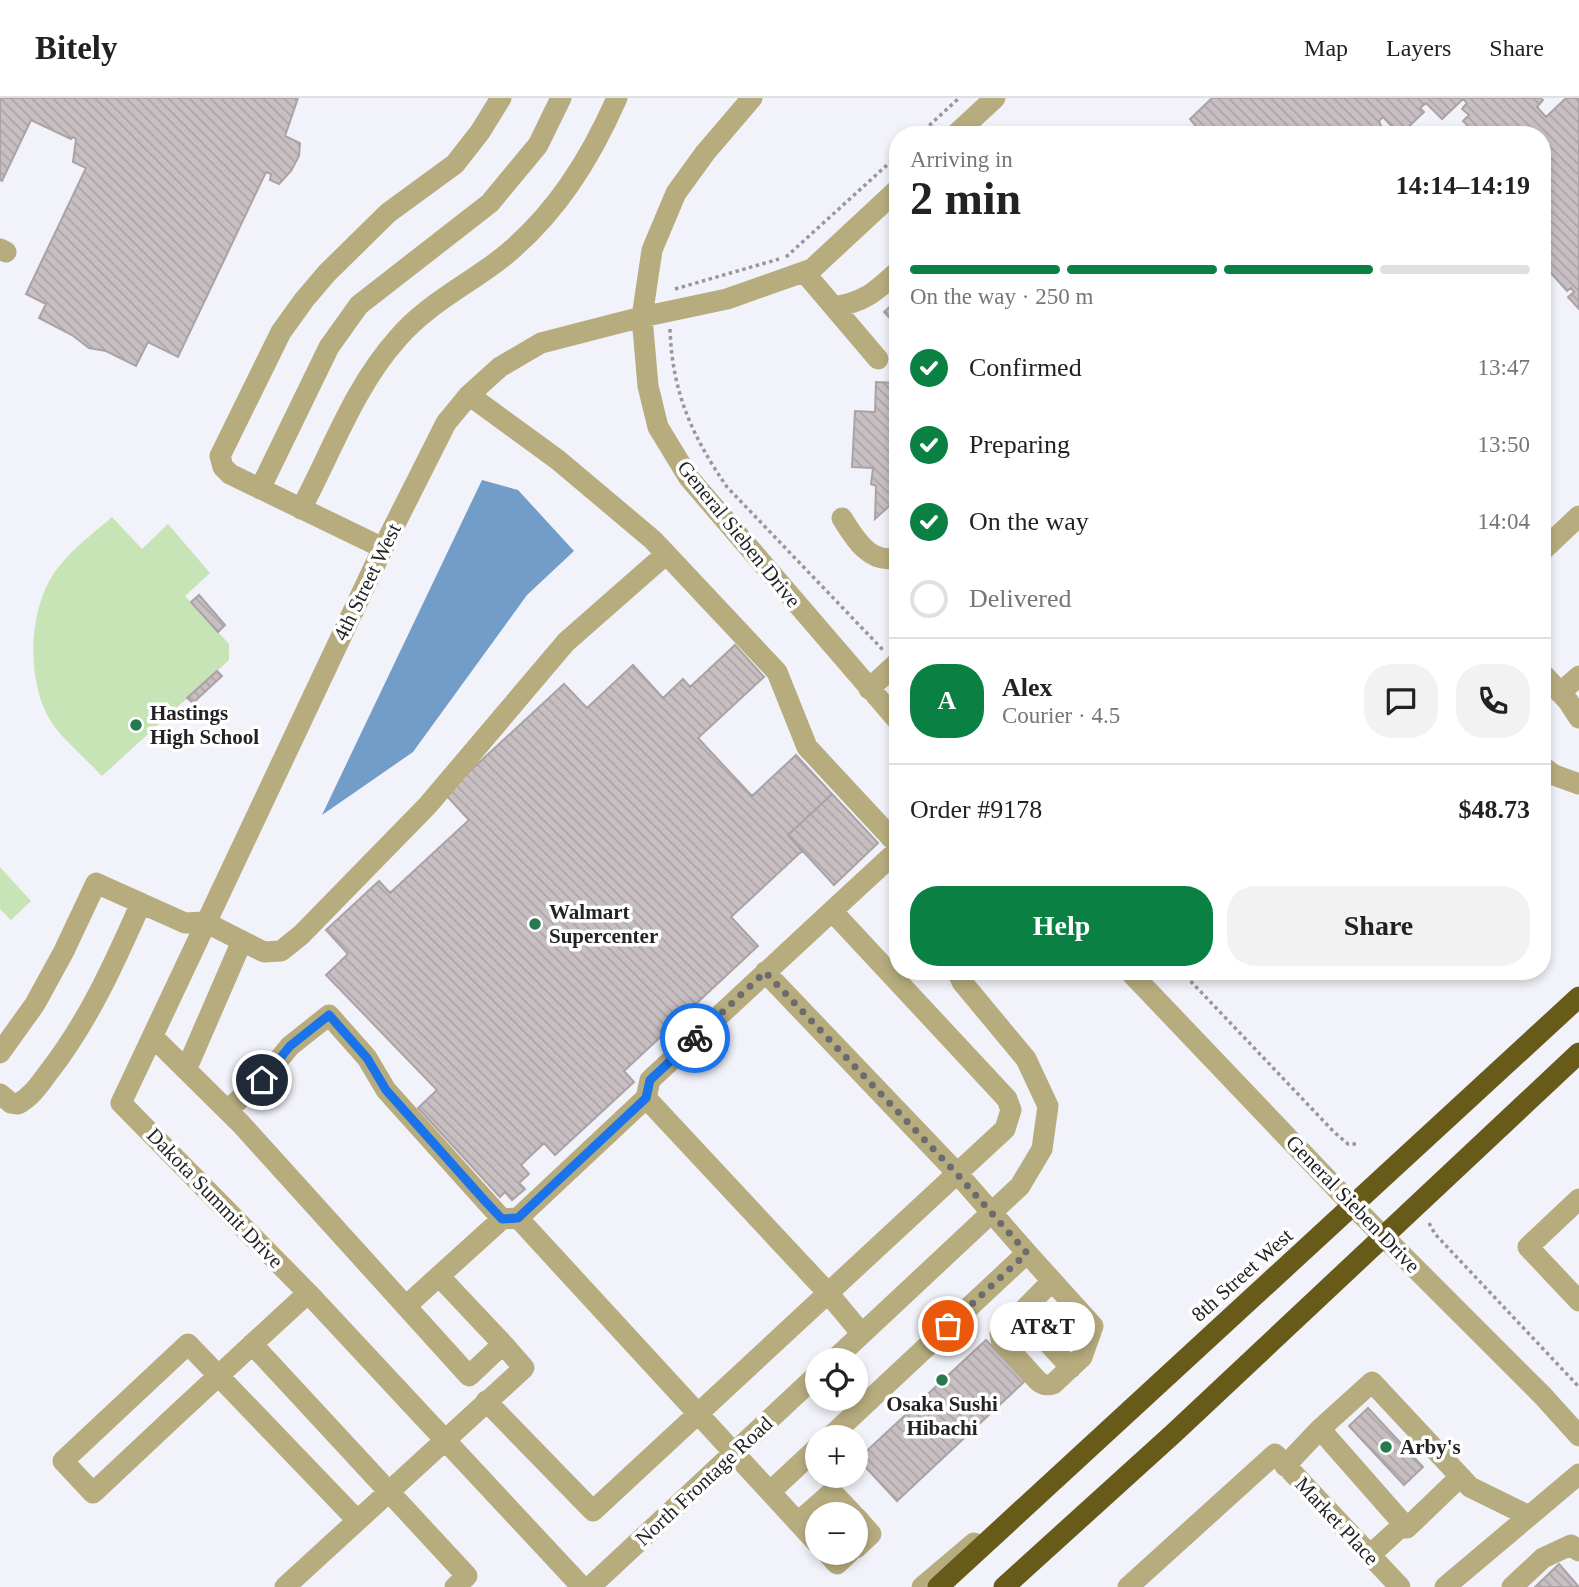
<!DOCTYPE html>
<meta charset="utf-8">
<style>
body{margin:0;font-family:Georgia,serif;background:#f2f2f2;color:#222;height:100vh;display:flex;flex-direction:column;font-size:26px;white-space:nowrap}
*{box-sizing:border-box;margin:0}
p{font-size:23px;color:#767676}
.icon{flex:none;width:38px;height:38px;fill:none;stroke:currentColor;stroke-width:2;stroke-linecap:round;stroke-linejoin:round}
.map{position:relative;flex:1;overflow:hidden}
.drawer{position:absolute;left:889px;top:28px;width:662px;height:854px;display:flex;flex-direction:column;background:#fff;border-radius:28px;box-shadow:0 4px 10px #0003}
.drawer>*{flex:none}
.fabs{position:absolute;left:805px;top:1250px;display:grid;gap:14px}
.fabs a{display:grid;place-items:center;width:63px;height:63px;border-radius:50%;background:#fff;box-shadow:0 4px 10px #0003;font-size:35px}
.pin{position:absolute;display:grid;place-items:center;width:60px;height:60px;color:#fff;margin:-30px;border:4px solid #fff;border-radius:50%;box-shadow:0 2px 7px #0007}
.courier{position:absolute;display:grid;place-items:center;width:70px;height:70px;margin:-35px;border:5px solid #1a73e8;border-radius:50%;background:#fff;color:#222;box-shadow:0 2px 9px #0007}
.bubble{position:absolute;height:49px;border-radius:24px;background:#fff;box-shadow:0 4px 10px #0003;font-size:23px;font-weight:800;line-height:49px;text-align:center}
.headline em{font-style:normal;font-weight:800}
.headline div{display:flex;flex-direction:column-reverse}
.headline{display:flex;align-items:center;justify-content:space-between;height:119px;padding:0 21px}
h1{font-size:46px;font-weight:800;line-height:52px}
.bar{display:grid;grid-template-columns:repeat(4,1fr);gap:10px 7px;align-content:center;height:84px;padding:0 21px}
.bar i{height:9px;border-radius:5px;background:#e0e0e0}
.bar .active{background:#0b8043}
.bar p{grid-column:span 4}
.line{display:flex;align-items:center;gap:18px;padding:0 21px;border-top:2px solid #e0e0e0}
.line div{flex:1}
.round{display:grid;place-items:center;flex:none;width:74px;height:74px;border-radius:28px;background:#f2f2f2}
ol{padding:0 21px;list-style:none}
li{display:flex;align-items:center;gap:21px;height:77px}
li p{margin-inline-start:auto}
li .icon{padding:7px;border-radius:50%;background:#0b8043;color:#fff;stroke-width:4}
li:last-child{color:#767676}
li i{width:38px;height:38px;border:4px solid #e0e0e0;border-radius:50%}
.action{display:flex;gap:14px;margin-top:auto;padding:14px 21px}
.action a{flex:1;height:80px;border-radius:28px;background:#0b8043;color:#fff;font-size:28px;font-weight:800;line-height:80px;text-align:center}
.action a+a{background:#f2f2f2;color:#222}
header{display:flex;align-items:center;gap:42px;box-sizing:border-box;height:98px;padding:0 35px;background:#fff;border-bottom:2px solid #e0e0e0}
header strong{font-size:33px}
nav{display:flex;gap:38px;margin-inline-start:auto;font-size:24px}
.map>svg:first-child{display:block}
.grass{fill:#c7e4b7}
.water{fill:#729dc8}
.building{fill:url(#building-back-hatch);stroke:#aba2a5;stroke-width:2}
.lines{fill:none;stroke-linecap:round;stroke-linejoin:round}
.path{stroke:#97979c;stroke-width:3.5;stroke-dasharray:3.5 3.5;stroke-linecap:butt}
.minor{stroke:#b6ac7e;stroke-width:21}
.highway{stroke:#685b1a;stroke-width:21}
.done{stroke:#6b6b70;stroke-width:7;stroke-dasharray:0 12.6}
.route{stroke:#1a73e8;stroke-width:9}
.poi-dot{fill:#267b4e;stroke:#fff;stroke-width:2.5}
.labels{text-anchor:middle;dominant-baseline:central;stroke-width:7;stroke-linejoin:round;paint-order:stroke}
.street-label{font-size:21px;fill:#232325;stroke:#fff}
.poi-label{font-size:21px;font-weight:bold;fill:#232325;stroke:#fff;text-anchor:start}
</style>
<header>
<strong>Bitely</strong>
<nav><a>Map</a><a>Layers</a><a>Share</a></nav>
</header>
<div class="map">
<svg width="1579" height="1489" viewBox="0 0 1579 1489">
<defs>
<pattern id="building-back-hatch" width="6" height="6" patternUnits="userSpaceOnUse" patternTransform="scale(1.75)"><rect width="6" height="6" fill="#c8bfc2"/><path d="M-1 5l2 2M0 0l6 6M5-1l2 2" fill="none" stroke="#aca4a7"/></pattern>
</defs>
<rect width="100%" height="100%" fill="#f2f2fa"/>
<!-- grass -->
<path class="grass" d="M112,419L142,451L168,426L210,475L185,498L229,546V562L102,678C87,662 68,646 54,628C24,587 27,504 61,466C75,449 95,434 112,419Z
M0,769L31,803L11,822L0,811Z"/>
<!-- water -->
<path class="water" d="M482,382L518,392L574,453L527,497L413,654L322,717Z"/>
<!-- building -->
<path class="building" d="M0,0H298L285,38L300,45L299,58L291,73L279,86L270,82L271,76L266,74L178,259L148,244L136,268L106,253L89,250L72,237L39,220L46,206L26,196L86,70L73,64L76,41L73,39L71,41L31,22L2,83L0,82Z
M1212,0H1540L1543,2L1537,9L1546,19L1566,0H1579V211L1568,199L1574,194L1571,190L1567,193L1542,165V37H1461L1469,29L1463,23L1469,17L1462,11L1467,5L1463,1L1442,21L1426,5L1420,10L1424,14L1400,37L1383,19L1379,23L1381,28L1370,37H1203L1190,21Z
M898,201V229L884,214Z
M876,284L898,285V400L875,421L876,388L871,386L873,370L852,369L855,313L875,314Z
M199,497L225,527L218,534L191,504Z
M735,547L764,579L698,640L752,698L796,657L832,696L788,737L802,753L731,819L758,848L624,973L634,984L555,1057L544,1045L521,1067L529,1076L519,1085L525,1091L512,1102L505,1094L500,1099L418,1010L437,992L326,877L348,856L326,832L379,783L390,795L469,722L445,696L564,586L587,610L633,567L663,600L683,581L690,589Z
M217,573L222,578L193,605L187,600Z
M832,696L878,745L834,787L788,737Z
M986,1242L1025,1283L897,1403L858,1361Z
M1368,1310L1423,1369L1404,1387L1349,1328Z
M1559,1466L1579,1489H1535Z"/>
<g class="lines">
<!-- path -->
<path class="path" d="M919,37L959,0
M786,159L898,57
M675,191L779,161
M670,231C672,294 692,338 727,389L884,553
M1181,873L1334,1034L1348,1046H1359
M1429,1125L1435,1136L1579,1289"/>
<!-- minor -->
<path class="minor" d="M752,0L705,55L676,95L652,152L642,219L648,288L658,329L689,380L898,623
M955,37L995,0
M0,151L6,154
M804,174L878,261
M834,209C865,204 875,194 898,173
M469,297L558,362L653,442L777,574L807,649L898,747
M260,391L329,249L359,207L490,105L538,47L561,0
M301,411C332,353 354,289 398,240C427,206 469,186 503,159C556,116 590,61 617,0
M842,420C854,440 871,468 898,459
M383,450L230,376L223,369L220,358L281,234L304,202L327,175L388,115L455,66L480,34L501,0
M1542,453L1579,418
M1542,575L1568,603L1579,620
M869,591L898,564
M1560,595L1579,578
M1542,668L1554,677L1579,686
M832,813L898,752
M1129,873L1353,1108L1543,1298L1579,1338
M765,874L957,1075L1027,1155L830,1339
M153,939L241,1026L469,1278L503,1246L524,1270L285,1489
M0,955L35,906L64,853L96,785L185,825L205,824L264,854L281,853L301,837L428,707L566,544L665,457
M186,972L242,843
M0,996L11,1005L18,1006C31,999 39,987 48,975C88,924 115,864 141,805
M646,1000L828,1195L862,1236
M227,1012L262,982L290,948L329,917L367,960L386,992L502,1121
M1579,1101L1528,1149L1579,1203
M518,1120L770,1394L817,1350
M1027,1155L1093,1228L1082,1259L1053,1286C1046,1288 1042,1287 1037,1282L1001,1242L1000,1236L1052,1183
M439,1178L503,1246
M308,1195C236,1261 164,1328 93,1395L63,1363L188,1246L357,1422
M406,1208L502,1121L518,1120L646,1000L650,982L832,813L1007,1001L1011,1012L1005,1031L593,1413L486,1303
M1020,1214L1071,1270
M252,1246L467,1478L455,1489
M834,1262L1020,1088L1042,1051L1048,1008L1026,961L962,884L957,873
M1285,1368L1320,1331
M1460,1379L1407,1430L1320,1331L1372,1284L1470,1389L1529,1418
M770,1394L817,1445
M856,1419L871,1436L856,1450
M798,1424L832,1394L853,1416
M826,1454L837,1466L850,1454
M1370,1457L1404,1426
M582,1489L308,1195L121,1005L383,450L446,325L469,297L500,269L541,245L642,219L727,201L812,171L898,91
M590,1489L817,1277
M922,1489L974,1445
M1128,1489L1275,1356L1400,1489
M1445,1489L1579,1376
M1512,1489L1543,1460L1571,1447L1579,1453"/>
<!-- highway -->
<path class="highway" d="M938,1489L1579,899
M1004,1489L1174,1335L1579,955"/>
</g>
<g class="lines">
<!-- done -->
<path class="done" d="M695,940L765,874L957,1076L1027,1155L948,1228"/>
<!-- route -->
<path class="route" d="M262,982L290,948L329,917L367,960L386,992L485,1103L502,1121L518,1120L646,1000L650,982L695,940"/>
</g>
<!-- markers -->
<g class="poi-dot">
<circle cx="136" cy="627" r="7"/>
<circle cx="535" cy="826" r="7"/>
<circle cx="942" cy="1282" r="7"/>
<circle cx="1386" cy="1349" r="7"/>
</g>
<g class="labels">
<!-- street labels -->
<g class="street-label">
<text transform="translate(739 436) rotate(51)">General Sieben Drive</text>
<text transform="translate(367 484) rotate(-64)">4th Street West</text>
<text transform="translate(215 1100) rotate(46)">Dakota Summit Drive</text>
<text transform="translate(1353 1106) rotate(46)">General Sieben Drive</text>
<text transform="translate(1242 1177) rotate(-42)">8th Street West</text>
<text transform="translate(704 1383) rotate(-43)">North Frontage Road</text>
<text transform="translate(1337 1423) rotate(47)">Market Place</text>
</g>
<!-- poi labels -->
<g class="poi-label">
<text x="150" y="615">Hastings<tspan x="150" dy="24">High School</tspan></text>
<text x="549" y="814">Walmart<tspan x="549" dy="24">Supercenter</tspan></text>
<text x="942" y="1306" text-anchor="middle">Osaka Sushi<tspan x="942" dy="24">Hibachi</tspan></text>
<text x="1400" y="1349">Arby's</text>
</g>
</g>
</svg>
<div class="fabs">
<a><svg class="icon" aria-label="locate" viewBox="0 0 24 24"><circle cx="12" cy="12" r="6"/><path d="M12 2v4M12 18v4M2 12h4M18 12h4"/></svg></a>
<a>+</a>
<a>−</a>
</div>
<div class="pin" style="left:948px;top:1228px;background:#ea580c"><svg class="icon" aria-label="bag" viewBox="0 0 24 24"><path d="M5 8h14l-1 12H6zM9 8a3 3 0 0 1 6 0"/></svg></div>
<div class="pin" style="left:262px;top:982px;background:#1f2937"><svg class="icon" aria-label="home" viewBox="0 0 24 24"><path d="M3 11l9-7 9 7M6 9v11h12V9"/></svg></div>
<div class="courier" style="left:695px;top:940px"><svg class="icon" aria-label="bike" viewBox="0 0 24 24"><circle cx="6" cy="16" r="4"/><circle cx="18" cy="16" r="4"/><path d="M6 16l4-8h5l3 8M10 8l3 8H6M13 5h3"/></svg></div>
<div class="bubble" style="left:990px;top:1204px;width:105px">AT&amp;T</div>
<section class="drawer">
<div class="headline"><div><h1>2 min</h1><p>Arriving in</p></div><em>14:14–14:19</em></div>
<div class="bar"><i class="active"></i><i class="active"></i><i class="active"></i><i></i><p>On the way · 250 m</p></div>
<ol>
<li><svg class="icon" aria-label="check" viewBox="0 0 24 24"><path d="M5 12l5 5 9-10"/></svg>Confirmed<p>13:47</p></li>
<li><svg class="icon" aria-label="check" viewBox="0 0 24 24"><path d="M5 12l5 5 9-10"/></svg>Preparing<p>13:50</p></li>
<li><svg class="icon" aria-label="check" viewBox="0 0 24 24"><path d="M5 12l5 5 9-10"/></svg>On the way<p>14:04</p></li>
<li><i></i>Delivered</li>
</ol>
<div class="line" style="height:126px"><b class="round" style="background:#0b8043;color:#fff">A</b><div><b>Alex</b><p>Courier · 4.5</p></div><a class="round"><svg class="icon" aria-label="chat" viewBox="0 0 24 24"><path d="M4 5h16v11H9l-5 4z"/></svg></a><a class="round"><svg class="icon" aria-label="phone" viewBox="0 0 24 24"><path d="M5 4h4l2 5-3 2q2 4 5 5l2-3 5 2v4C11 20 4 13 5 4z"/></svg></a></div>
<div class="line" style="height:91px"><div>Order #9178</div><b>$48.73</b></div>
<div class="action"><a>Help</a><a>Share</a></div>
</section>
</div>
